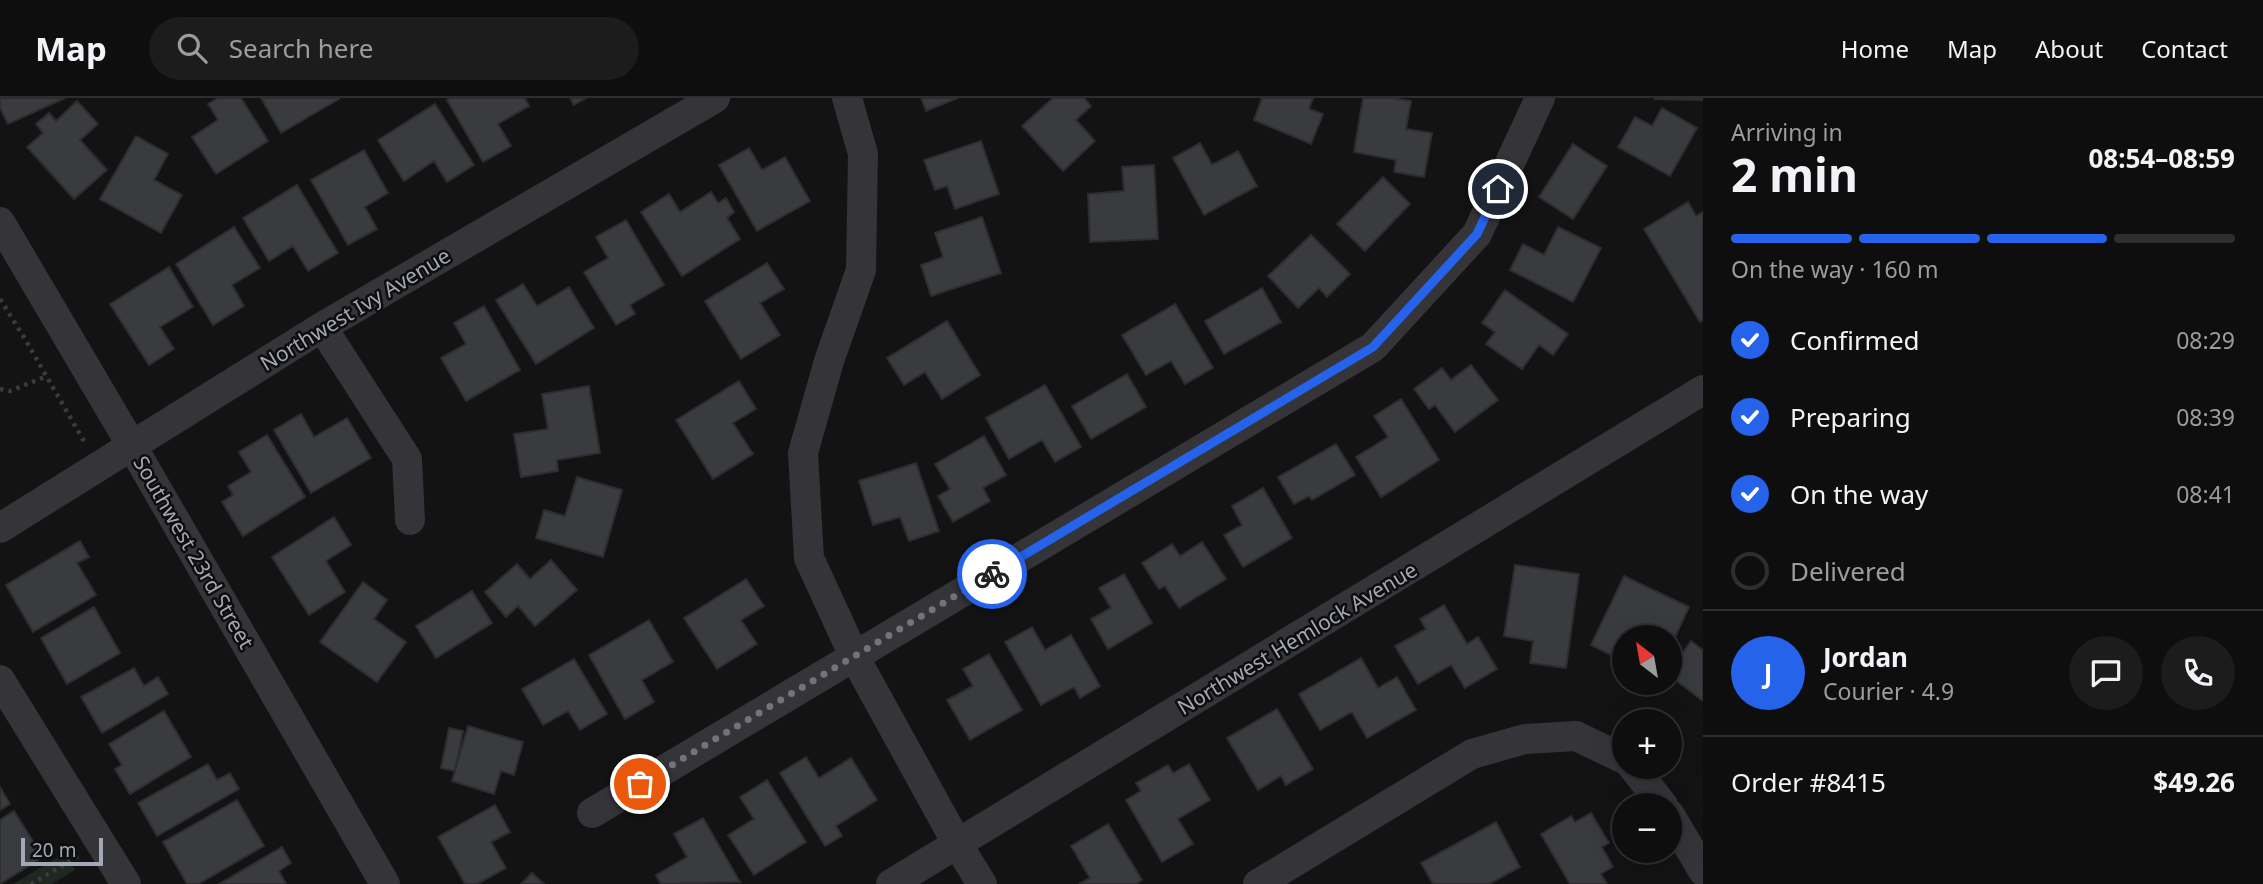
<!DOCTYPE html>
<meta charset="utf-8">
<style>
body{margin:0;font-family:"Noto Sans",sans-serif;background:#1c1c1d;color:#f1f3f6;height:100vh;display:flex;flex-direction:column;font-size:26px;white-space:nowrap}
*{box-sizing:border-box;margin:0}
p{font-size:23px;color:#9b9c9e}
.icon{flex:none;width:38px;height:38px;fill:none;stroke:currentColor;stroke-width:2;stroke-linecap:round;stroke-linejoin:round}
.map{position:relative;flex:1;overflow:hidden}
.side{display:flex;flex-direction:column;background:#0e0e0f;width:560px}
.side>*{flex:none}
.needle{width:46px;rotate:329deg}
.controls{position:absolute;left:1612px;top:527px;display:grid;gap:14px}
.controls a{display:grid;place-items:center;width:70px;height:70px;border-radius:50%;background:#0e0e0f;box-shadow:0 7px 28px #0002,0 0 0 2px #2e2e2f;font-size:35px}
.scale{position:absolute;left:21px;bottom:18px;width:82px;box-sizing:border-box;padding-left:7px;border:4px solid #a4a7b5;border-top:0;font-size:19px;line-height:24px;white-space:nowrap;color:#a4a7b5;-webkit-text-stroke:5px #0e0e0f;paint-order:stroke}
.pin{position:absolute;display:grid;place-items:center;width:60px;height:60px;color:#fff;margin:-30px;border:4px solid #fff;border-radius:50%;box-shadow:0 2px 7px #0007}
.courier{position:absolute;display:grid;place-items:center;width:70px;height:70px;margin:-35px;border:5px solid #2563eb;border-radius:50%;background:#fff;color:#222;box-shadow:0 2px 9px #0007}
.overview em{font-style:normal;font-weight:700}
.overview div{display:flex;flex-direction:column-reverse}
.overview{display:flex;align-items:center;justify-content:space-between;height:119px;padding:0 28px}
h1{font-size:46px;font-weight:700;line-height:52px}
.bar{display:grid;grid-template-columns:repeat(4,1fr);gap:10px 7px;align-content:center;height:84px;padding:0 28px}
.bar i{height:9px;border-radius:5px;background:#2e2e2f}
.bar .current{background:#2563eb}
.bar p{grid-column:span 4}
.line{display:flex;align-items:center;gap:18px;padding:0 28px;border-top:2px solid #2e2e2f}
.line div{flex:1}
.round{display:grid;place-items:center;flex:none;width:74px;height:74px;border-radius:37px;background:#1c1c1d}
ol{padding:0 28px;list-style:none}
li{display:flex;align-items:center;gap:21px;height:77px}
li p{margin-inline-start:auto}
li .icon{padding:7px;border-radius:50%;background:#2563eb;color:#fff;stroke-width:4}
li:last-child{color:#9b9c9e}
li i{width:38px;height:38px;border:4px solid #2e2e2f;border-radius:50%}
header{display:flex;align-items:center;gap:42px;box-sizing:border-box;height:98px;padding:0 35px;background:#0e0e0f;border-bottom:2px solid #2e2e2f}
header strong{font-size:33px}
nav{display:flex;gap:38px;margin-inline-start:auto;font-size:24px}
.search{width:490px;height:63px;background:#1c1c1d;display:flex;align-items:center;gap:18px;box-sizing:border-box;padding:0 24px;border-radius:38px;color:#9b9c9e;font-size:26px}
main{display:flex;flex:1;min-height:0}
.map>svg:first-child{display:block}
.park{fill:#1f2721}
.building{fill:#3a3b3f;stroke:#2d2d30;stroke-width:2}
.lines{fill:none;stroke-linecap:round;stroke-linejoin:round}
.path{stroke:#3a3b40;stroke-width:4.5;stroke-dasharray:3.5 5;stroke-linecap:butt}
.minor{stroke:#343439;stroke-width:30}
.done{stroke:#71737d;stroke-width:7;stroke-dasharray:0 12.6}
.route{stroke:#2563eb;stroke-width:9}
.labels{text-anchor:middle;dominant-baseline:central;stroke-width:5;stroke-linejoin:round;paint-order:stroke}
.street-label{font-size:21px;fill:#a4a7b5;stroke:#0e0e0f}
</style>
<header>
<strong>Map</strong>
<div class="search"><svg class="icon" aria-label="search" viewBox="0 0 24 24"><circle cx="10" cy="10" r="6"/><path d="M15 15l6 6"/></svg>Search here</div>
<nav><a>Home</a><a>Map</a><a>About</a><a>Contact</a></nav>
</header>
<main>
<div class="map">
<svg width="1703" height="786" viewBox="0 0 1703 786">
<rect width="100%" height="100%" fill="#131314"/>
<!-- park -->
<path class="park" d="M65,755L75,772L52,786H13Z"/>
<!-- building -->
<path class="building" d="M0,0H65L8,26L0,10Z
M218,0H241L268,43L216,76L192,39L218,22L208,6Z
M261,0H339V1L281,35Z
M450,0H525L529,8L498,26L511,48L483,64L447,2Z
M570,0H586L574,7Z
M921,0H958L926,13Z
M1053,0H1084L1091,8L1076,22L1095,43L1063,73L1022,28Z
M1262,0H1313L1309,11L1323,16L1311,46L1254,22Z
M1363,0H1392L1411,3L1406,31L1432,35L1424,79L1394,74L1396,62L1354,54Z
M1655,0H1703V2L1655,1Z
M77,3L98,26L80,42L107,72L74,101L27,49L43,35L36,26L49,15L56,23Z
M435,6L474,67L447,84L434,63L404,83L378,42Z
M1662,10L1697,30L1670,78L1618,49L1635,19L1652,28Z
M136,38L168,56L154,82L182,97L161,135L100,101Z
M981,43L999,96L955,111L947,88L935,92L924,62Z
M1200,45L1212,67L1238,53L1257,88L1204,117L1173,60Z
M1573,46L1607,68L1573,121L1539,99Z
M749,50L762,72L785,59L810,103L757,133L719,67Z
M364,52L388,95L365,109L377,131L348,147L311,82Z
M1154,67L1158,141L1090,144L1088,96L1124,93L1122,69Z
M1383,79L1410,106L1365,153L1337,126Z
M297,87L338,155L308,173L293,148L269,163L243,120Z
M711,94L718,105L726,100L734,114L727,120L740,141L682,178L641,114L669,96L680,114Z
M1688,104L1696,118L1703,114V222L1700,224L1644,131Z
M982,119L1001,175L931,198L921,167L943,159L935,135Z
M626,122L664,187L630,207L635,216L616,227L584,174L608,160L596,139Z
M234,129L260,170L232,187L244,208L213,227L176,166Z
M1558,129L1601,150L1573,204L1510,172L1523,146L1544,157Z
M1311,137L1350,176L1327,199L1319,190L1298,210L1268,178Z
M767,165L784,191L760,205L780,237L741,261L705,203Z
M169,169L193,209L160,229L174,251L149,267L110,206Z
M523,186L537,208L569,189L594,230L536,266L496,202Z
M1262,190L1281,224L1224,256L1205,223Z
M1505,192L1568,236L1553,257L1539,247L1522,271L1486,246L1495,234L1482,225Z
M1175,206L1213,270L1185,286L1171,263L1146,277L1122,237Z
M484,208L520,272L466,303L441,260L466,246L454,225Z
M947,223L980,277L942,301L925,274L904,287L887,260Z
M1471,267L1498,302L1455,334L1435,307L1429,311L1414,291L1442,270L1451,282Z
M1127,276L1146,309L1091,341L1072,308Z
M739,283L756,311L733,325L753,356L713,381L676,322Z
M1045,287L1081,349L1055,364L1042,342L1009,361L986,320Z
M589,288L600,355L557,362L558,373L521,379L514,336L548,331L542,296Z
M1401,301L1439,362L1381,399L1356,359L1388,339L1374,318Z
M301,316L314,339L347,320L371,360L311,395L274,332Z
M267,337L305,399L243,438L222,404L233,397L228,388L251,374L239,354Z
M984,338L1006,377L983,390L990,403L953,424L938,398L950,391L935,366Z
M1336,346L1355,377L1312,402L1309,398L1294,406L1278,379Z
M916,365L939,433L909,443L900,419L873,427L859,383Z
M577,379L622,392L603,459L536,440L544,412L565,418Z
M1263,390L1292,440L1243,469L1224,437L1242,427L1232,408Z
M334,419L351,447L326,463L345,494L309,517L272,459Z
M80,443L89,459L77,465L96,497L33,534L6,487Z
M1202,444L1226,481L1179,510L1165,488L1159,491L1142,465L1172,446L1180,458Z
M551,462L577,492L535,528L518,508L506,519L485,494L517,466L530,481Z
M1515,467L1579,476L1566,570L1530,565L1533,543L1504,538Z
M1124,476L1152,525L1108,551L1091,521L1111,510L1099,490Z
M1624,478L1689,509L1670,550V539H1638L1633,536L1631,539H1624V555L1621,562L1591,547Z
M746,481L764,508L741,522L757,546L717,571L684,520Z
M363,484L387,502L374,521L406,544L377,584L320,544Z
M472,493L492,525L436,560L416,528Z
M1444,507L1467,546L1478,539L1497,571L1465,590L1451,567L1418,586L1395,548L1426,531L1420,521Z
M94,509L120,555L67,586L41,540Z
M649,522L673,564L642,582L654,604L625,621L589,557Z
M1032,529L1045,552L1071,537L1100,588L1080,600L1074,589L1041,607L1005,544Z
M1691,543L1703,552V603L1670,578V572Z
M989,556L1022,612L970,642L947,602L973,588L963,571Z
M1361,560L1378,590L1397,579L1416,612L1367,640L1352,614L1320,632L1299,596Z
M574,561L607,616L580,632L568,613L543,627L522,591Z
M134,570L144,588L158,579L168,596L102,635L81,599Z
M1277,611L1313,671L1286,687L1281,678L1258,692L1227,640Z
M164,613L191,659L130,696L115,671L122,667L109,646Z
M468,628L523,644L514,677L501,673L494,696L452,683Z
M449,630L463,633L455,673L441,670Z
M806,659L819,680L851,660L877,702L836,728L842,738L825,748L780,675Z
M208,666L217,682L230,675L239,691L157,738L138,705Z
M1189,666L1210,702L1178,721L1193,746L1162,764L1126,702L1141,693L1136,685L1168,667L1173,675Z
M767,682L806,744L754,777L728,737L754,721L740,699Z
M0,689L10,706L0,712Z
M237,702L264,748L198,786H187L163,744Z
M495,707L510,734L491,744L506,770L477,786H465L438,739Z
M14,713L43,759L0,786V722Z
M1591,715L1609,745L1602,749L1613,769L1601,776L1607,786H1570L1541,736L1571,718L1575,724Z
M703,720L740,784L661,786L656,777L687,759L674,736Z
M1496,724L1520,769L1489,786H1433L1421,765Z
M1108,726L1142,782L1136,786H1079L1090,780L1071,748Z
M282,749L291,765L279,773L286,786H219Z
M532,775L544,786H521Z"/>
<g class="lines">
<!-- path -->
<path class="path" d="M0,201L25,241L85,345
M0,291L10,293L47,278
M31,786L79,758"/>
<!-- minor -->
<path class="minor" d="M847,0L863,56L861,172L829,263L803,355L809,460L854,558L958,747L982,786
M0,124L132,348L385,786
M322,229L407,361L410,422
M0,430L322,229L715,0
M0,582L126,786
M1632,668L1663,707
M592,715L1373,249L1477,136L1540,0
M1670,717L1703,773
M891,786L1703,292
M1258,786L1472,656L1525,641L1576,638L1624,661"/>
</g>
<g class="lines">
<!-- done -->
<path class="done" d="M640,686L992,476"/>
<!-- route -->
<path class="route" d="M992,476L1373,249L1477,136L1498,91"/>
</g>
<g class="labels">
<!-- street labels -->
<g class="street-label">
<text transform="translate(355 211) rotate(-31)">Northwest Ivy Avenue</text>
<text transform="translate(194 454) rotate(60)">Southwest 23rd Street</text>
<text transform="translate(1297 540) rotate(-31)">Northwest Hemlock Avenue</text>
</g>
</g>
</svg>
<div class="controls">
<a><svg class="needle" viewBox="-14 -14 28 28"><path d="M0-13l5 13h-10z" fill="#e53935"/><path d="M0 13l5-13h-10z" fill="#9b9c9e"/></svg></a>
<a>+</a>
<a>−</a>
</div>
<div class="scale">20 m</div>
<div class="pin" style="left:640px;top:686px;background:#ea580c"><svg class="icon" aria-label="bag" viewBox="0 0 24 24"><path d="M5 8h14l-1 12H6zM9 8a3 3 0 0 1 6 0"/></svg></div>
<div class="pin" style="left:1498px;top:91px;background:#1f2937"><svg class="icon" aria-label="home" viewBox="0 0 24 24"><path d="M3 11l9-7 9 7M6 9v11h12V9"/></svg></div>
<div class="courier" style="left:992px;top:476px"><svg class="icon" aria-label="bike" viewBox="0 0 24 24"><circle cx="6" cy="16" r="4"/><circle cx="18" cy="16" r="4"/><path d="M6 16l4-8h5l3 8M10 8l3 8H6M13 5h3"/></svg></div>
</div>
<section class="side">
<div class="overview"><div><h1>2 min</h1><p>Arriving in</p></div><em>08:54–08:59</em></div>
<div class="bar"><i class="current"></i><i class="current"></i><i class="current"></i><i></i><p>On the way · 160 m</p></div>
<ol>
<li><svg class="icon" aria-label="check" viewBox="0 0 24 24"><path d="M5 12l5 5 9-10"/></svg>Confirmed<p>08:29</p></li>
<li><svg class="icon" aria-label="check" viewBox="0 0 24 24"><path d="M5 12l5 5 9-10"/></svg>Preparing<p>08:39</p></li>
<li><svg class="icon" aria-label="check" viewBox="0 0 24 24"><path d="M5 12l5 5 9-10"/></svg>On the way<p>08:41</p></li>
<li><i></i>Delivered</li>
</ol>
<div class="line" style="height:126px"><b class="round" style="background:#2563eb;color:#fff">J</b><div><b>Jordan</b><p>Courier · 4.9</p></div><a class="round"><svg class="icon" aria-label="chat" viewBox="0 0 24 24"><path d="M4 5h16v11H9l-5 4z"/></svg></a><a class="round"><svg class="icon" aria-label="phone" viewBox="0 0 24 24"><path d="M5 4h4l2 5-3 2q2 4 5 5l2-3 5 2v4C11 20 4 13 5 4z"/></svg></a></div>
<div class="line" style="height:91px"><div>Order #8415</div><b>$49.26</b></div>
</section>
</main>
